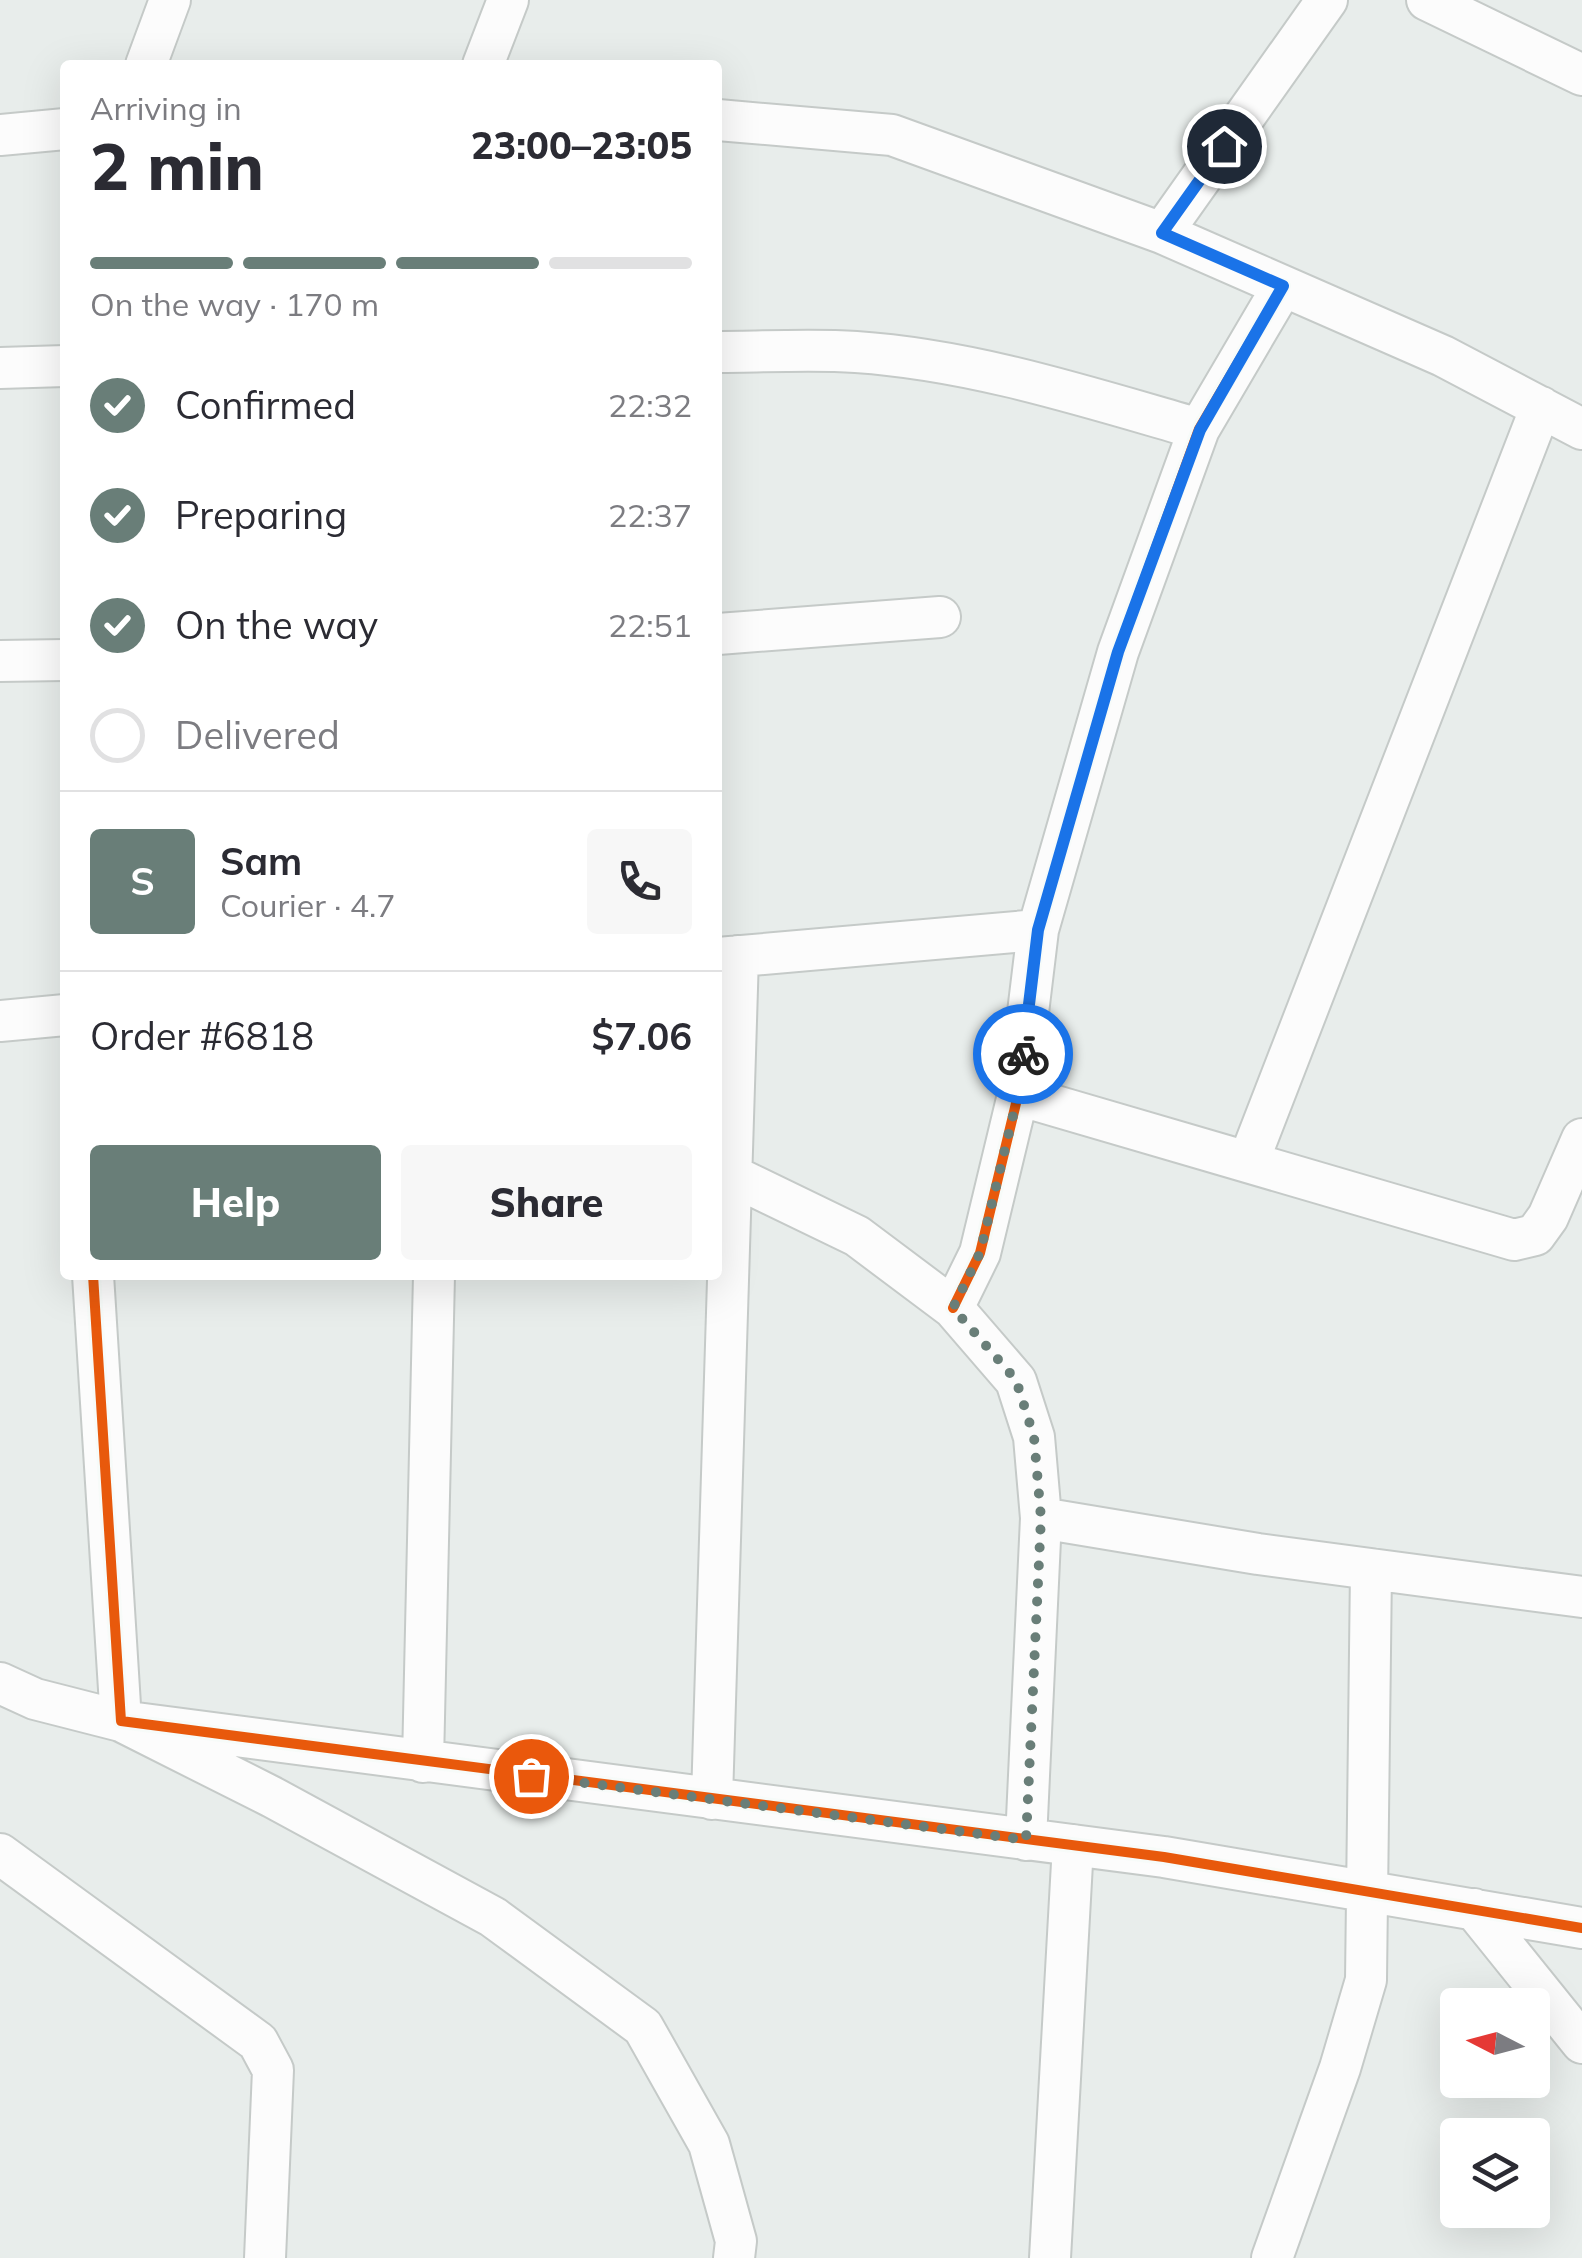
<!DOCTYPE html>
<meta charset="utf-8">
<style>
body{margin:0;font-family:Mulish,sans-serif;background:#f7f7f7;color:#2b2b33;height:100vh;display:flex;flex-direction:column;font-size:38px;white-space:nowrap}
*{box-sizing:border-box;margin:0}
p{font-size:32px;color:#7c7c81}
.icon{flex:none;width:55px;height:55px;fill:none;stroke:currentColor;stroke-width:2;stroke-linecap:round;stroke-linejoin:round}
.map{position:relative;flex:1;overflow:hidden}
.sheet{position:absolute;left:60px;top:60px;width:662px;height:1220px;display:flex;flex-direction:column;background:#fff;border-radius:10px;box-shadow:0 10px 40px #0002}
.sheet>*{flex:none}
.needle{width:65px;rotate:276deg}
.fabs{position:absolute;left:1440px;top:1988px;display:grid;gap:20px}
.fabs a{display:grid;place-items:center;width:110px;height:110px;border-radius:10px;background:#fff;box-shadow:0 10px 40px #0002;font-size:50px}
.pin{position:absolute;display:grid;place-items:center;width:85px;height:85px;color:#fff;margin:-42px;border:5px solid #fff;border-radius:50%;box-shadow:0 2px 10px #0007}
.courier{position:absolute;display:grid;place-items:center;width:100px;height:100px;margin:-50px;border:8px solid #1a73e8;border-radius:50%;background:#fff;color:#222;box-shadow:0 2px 12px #0007}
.summary em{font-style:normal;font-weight:800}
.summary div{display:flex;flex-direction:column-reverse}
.summary{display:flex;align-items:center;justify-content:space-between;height:170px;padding:0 30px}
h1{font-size:65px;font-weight:800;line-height:75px}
.bar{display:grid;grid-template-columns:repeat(4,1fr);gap:15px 10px;align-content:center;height:120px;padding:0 30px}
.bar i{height:12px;border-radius:8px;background:#e1e1e2}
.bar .active{background:#697e78}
.bar p{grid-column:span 4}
.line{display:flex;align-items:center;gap:25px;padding:0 30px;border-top:2px solid #e1e1e2}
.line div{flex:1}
.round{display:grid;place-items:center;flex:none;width:105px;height:105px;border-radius:10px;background:#f7f7f7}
ol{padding:0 30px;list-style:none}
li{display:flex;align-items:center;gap:30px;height:110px}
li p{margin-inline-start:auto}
li .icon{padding:10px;border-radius:50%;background:#697e78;color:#fff;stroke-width:4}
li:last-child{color:#7c7c81}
li i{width:55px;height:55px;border:5px solid #e1e1e2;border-radius:50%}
.cta{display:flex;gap:20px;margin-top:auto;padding:20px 30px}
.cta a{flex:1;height:115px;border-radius:10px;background:#697e78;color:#fff;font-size:40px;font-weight:800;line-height:115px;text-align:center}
.cta a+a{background:#f7f7f7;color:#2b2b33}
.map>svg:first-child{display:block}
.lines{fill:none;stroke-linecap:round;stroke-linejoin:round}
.minor-casing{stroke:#c5cac8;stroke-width:44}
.minor{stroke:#fcfcfc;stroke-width:40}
.cycleway-casing{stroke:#f7fbf9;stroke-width:16}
.cycleway{stroke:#e8590c;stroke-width:10}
.done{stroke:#697e78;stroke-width:10;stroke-dasharray:0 18}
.route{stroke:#1a73e8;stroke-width:12}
</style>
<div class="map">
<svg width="1582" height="2258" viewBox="0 0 1582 2258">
<rect width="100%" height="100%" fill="#e8edeb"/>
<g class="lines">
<defs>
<path id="minor" d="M1427,0L1582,75
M146,65L170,0
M483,65L508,0
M718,120L892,135L1162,233L1443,356L1582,429
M0,135L65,129
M1162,233L1327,0
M718,352C763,352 810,349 856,352C974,360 1087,397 1199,429
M0,368L65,366
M718,634L940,617
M0,661L65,660
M718,958L1038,930
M0,1021L65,1015
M1018,1095L1514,1240L1535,1235L1548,1217L1582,1139
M1249,1160L1541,407
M731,1175L857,1236L953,1308L1016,1381L1034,1437L1041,1518L1026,1840
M93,1275L121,1721L1164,1857L1582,1928
M953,1308L980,1253L1018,1095L1038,930L1118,652L1199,429L1283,286
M1041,1518L1258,1554L1582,1597
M0,1683L35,1699L121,1721L272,1797L493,1917L643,2027L709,2144L736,2241L734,2258
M423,1762L434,1275
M712,1799L738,956
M0,1854L258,2042L273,2070L265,2258
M1474,1909L1582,2043
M1050,2258L1073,1845
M1272,2258L1340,2068L1366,1980L1371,1569"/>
</defs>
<!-- minor casing -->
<use href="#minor" class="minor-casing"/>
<!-- minor -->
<use href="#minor" class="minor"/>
<defs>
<path id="cycleway" d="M93,1275L121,1721L1164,1857L1582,1928
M953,1308L980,1253L1018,1095L1038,930L1118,652L1199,429L1283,286"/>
</defs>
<!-- cycleway casing -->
<use href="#cycleway" class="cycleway-casing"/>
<!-- cycleway -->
<use href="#cycleway" class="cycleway"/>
</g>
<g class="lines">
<!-- done -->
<path class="done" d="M531,1776L1026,1840L1041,1518L1034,1437L1016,1380L953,1308L980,1253L1018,1095L1023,1054"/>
<!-- route -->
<path class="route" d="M1023,1054L1038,930L1118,652L1200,430L1283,286L1162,233L1224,146"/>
</g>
</svg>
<div class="fabs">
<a><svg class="needle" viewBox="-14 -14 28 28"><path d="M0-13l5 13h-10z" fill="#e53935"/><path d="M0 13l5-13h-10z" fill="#7c7c81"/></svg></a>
<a><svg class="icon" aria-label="layers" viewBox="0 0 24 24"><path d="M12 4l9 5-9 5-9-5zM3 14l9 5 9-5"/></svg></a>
</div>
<div class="pin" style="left:531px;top:1776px;background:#ea580c"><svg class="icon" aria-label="bag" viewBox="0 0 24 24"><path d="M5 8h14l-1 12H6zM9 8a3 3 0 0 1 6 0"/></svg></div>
<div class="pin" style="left:1224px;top:146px;background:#1f2937"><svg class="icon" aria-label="home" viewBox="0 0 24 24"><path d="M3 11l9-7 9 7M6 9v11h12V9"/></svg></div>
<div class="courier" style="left:1023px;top:1054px"><svg class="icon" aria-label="bike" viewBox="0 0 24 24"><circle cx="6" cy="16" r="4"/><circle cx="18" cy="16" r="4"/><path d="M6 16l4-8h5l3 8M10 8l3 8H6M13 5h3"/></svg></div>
<section class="sheet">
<div class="summary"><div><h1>2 min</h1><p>Arriving in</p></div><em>23:00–23:05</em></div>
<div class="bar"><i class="active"></i><i class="active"></i><i class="active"></i><i></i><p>On the way · 170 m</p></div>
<ol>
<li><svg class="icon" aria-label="check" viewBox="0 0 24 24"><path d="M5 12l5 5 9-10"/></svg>Confirmed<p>22:32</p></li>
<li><svg class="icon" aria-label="check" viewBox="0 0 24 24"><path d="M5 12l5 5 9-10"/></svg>Preparing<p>22:37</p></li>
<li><svg class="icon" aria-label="check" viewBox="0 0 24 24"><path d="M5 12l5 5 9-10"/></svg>On the way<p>22:51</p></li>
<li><i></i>Delivered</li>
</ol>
<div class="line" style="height:180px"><b class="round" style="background:#697e78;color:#fff">S</b><div><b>Sam</b><p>Courier · 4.7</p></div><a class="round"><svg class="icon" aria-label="phone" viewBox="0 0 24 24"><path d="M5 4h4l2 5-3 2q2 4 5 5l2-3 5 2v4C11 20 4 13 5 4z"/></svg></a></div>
<div class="line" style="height:130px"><div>Order #6818</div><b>$7.06</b></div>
<div class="cta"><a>Help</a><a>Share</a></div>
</section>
</div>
